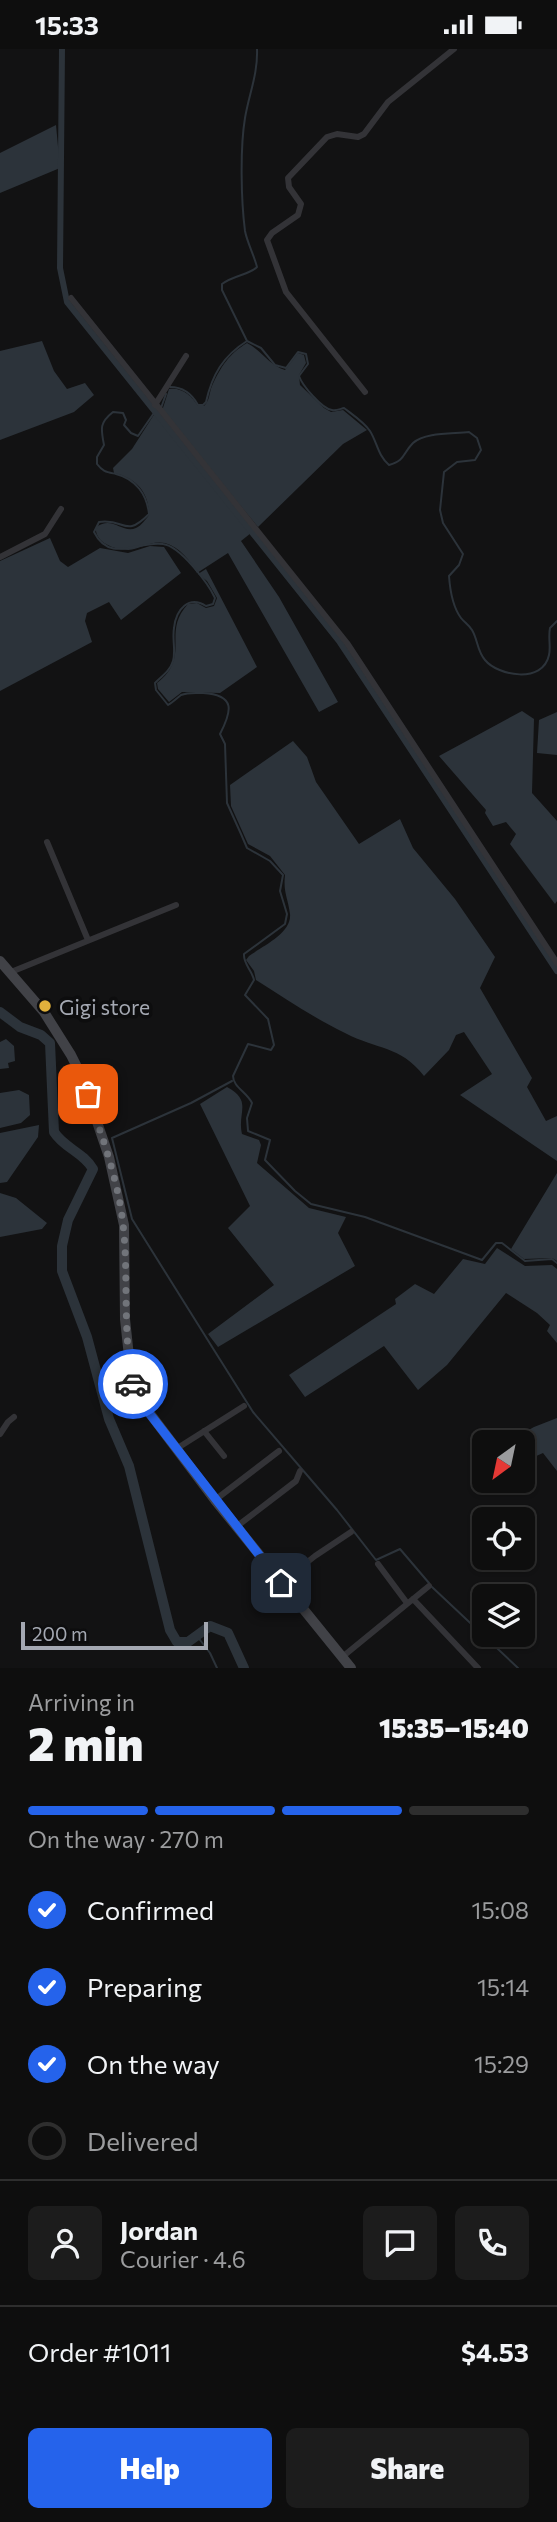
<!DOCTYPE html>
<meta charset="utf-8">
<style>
body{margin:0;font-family:Commissioner,sans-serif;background:#1c1c1c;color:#f1f3f6;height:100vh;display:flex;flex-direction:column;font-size:26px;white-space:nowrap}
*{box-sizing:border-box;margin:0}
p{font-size:23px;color:#9b9c9e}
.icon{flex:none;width:38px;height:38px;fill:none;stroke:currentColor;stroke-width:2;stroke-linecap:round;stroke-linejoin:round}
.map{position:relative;height:1619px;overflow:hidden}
.panel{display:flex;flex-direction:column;background:#0e0e0e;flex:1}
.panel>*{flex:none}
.needle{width:46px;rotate:213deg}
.tools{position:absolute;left:472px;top:1381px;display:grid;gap:14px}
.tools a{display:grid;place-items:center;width:63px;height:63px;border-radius:10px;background:#0e0e0e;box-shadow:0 2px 5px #0004,0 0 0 2px #2e2e2e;font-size:35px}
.scale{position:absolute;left:21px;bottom:18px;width:187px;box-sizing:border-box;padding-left:7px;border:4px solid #a4a8b2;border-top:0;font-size:19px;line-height:24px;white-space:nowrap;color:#a4a8b2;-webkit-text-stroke:5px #0d0d0e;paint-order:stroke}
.pin{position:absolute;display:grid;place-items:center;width:60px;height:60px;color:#fff;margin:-30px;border-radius:14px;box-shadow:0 4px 10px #0006}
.courier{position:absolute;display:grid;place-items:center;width:70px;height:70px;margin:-35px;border:5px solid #2563eb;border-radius:50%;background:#fff;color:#222;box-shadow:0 2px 9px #0007}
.summary em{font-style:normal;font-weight:800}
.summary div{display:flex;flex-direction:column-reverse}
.summary{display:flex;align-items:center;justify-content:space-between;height:119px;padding:0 28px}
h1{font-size:46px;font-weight:800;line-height:52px}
.bar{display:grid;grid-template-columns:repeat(4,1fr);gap:10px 7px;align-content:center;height:84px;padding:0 28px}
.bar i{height:9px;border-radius:5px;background:#2e2e2e}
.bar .current{background:#2563eb}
.bar p{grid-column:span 4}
.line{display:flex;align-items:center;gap:18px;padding:0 28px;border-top:2px solid #2e2e2e}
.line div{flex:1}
.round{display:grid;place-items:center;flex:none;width:74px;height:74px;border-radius:10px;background:#1c1c1c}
ol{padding:0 28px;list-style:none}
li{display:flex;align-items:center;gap:21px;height:77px}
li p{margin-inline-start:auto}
li .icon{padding:7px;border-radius:50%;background:#2563eb;color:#fff;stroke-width:4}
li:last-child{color:#9b9c9e}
li i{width:38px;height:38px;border:4px solid #2e2e2e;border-radius:50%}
.action{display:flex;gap:14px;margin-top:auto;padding:14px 28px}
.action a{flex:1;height:80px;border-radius:10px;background:#2563eb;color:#fff;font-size:28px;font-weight:800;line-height:80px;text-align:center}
.action a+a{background:#1c1c1c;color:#f1f3f6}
.status{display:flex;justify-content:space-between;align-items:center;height:49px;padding:0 35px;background:#0e0e0e;direction:ltr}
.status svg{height:19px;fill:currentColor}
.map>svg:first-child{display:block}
.water{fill:#2c333a}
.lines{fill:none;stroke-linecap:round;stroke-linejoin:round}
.stream{stroke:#2c333a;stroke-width:2}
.canal{stroke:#2c333a;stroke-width:6}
.river{stroke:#2c333a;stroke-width:10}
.street{stroke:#333337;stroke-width:6}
.secondary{stroke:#414247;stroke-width:10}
.done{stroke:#71747a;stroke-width:7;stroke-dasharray:0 12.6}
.route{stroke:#2563eb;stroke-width:9}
.poi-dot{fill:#e1b13c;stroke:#0d0d0e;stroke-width:2.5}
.labels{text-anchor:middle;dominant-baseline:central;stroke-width:7;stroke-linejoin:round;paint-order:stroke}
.poi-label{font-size:21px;fill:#a4a8b2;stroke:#0d0d0e;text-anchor:start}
</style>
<div class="status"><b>15:33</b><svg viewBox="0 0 49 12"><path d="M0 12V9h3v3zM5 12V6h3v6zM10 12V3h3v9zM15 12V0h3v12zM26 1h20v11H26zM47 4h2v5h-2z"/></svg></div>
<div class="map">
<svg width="557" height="1619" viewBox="0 0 557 1619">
<rect width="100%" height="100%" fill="#121213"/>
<!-- water -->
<path class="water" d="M56,76L60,119L0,144V104Z
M42,292L54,322L67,340L85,334L94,346L74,363L0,391V302Z
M247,294C262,302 269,316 285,321L298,304L304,306L306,314L299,326L300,336L324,359L331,363L343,361L367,381L343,395L258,478L162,362L169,340C182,338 192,347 198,357H204C210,351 209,344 212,337C221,317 229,305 247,294Z
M155,364L251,484L241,492L279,548L338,653L319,663L228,504L197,524C190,512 180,498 165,494C151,491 141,500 128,501C114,501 94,493 96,478C113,466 122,485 136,479C141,477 146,470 149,466C149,443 136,429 114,424L113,419L132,400Z
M50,489L60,512L68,518L100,499L128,504L150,497L164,498L181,524L121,571L109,553L87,564L85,572L92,593L0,642V512Z
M206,520L257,618L220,644L182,643L169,653L158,640L157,634C192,606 161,584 188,555L197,554L206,559L214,557L217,549L207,532L198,525Z
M522,662L534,670L532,744L557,772V852L555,855L510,795L516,785L506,773L493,777L485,764L486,761L439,707Z
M557,663V706L537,704L539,671Z
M293,692L307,708L316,733L359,795L400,770L413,799L455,850L495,908L480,939L532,1029L527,1038L546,1072L557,1067V1112L460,1046L492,1025L464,983L456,986L449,1001L424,1027C400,996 377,1001 345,984C314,969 286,950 256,931L254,922L246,911L249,907C263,897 292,884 290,865C288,849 283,843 285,826L270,807L248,795L231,757L230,736Z
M6,990L14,997L15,1012L8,1014L9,1019L0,1020V993Z
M227,1038C253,1052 237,1063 242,1085L259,1091L261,1096L257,1114L309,1159L346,1168L338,1184L355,1217L218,1298L208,1285L274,1236L228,1179L250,1157L200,1055Z
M19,1041L29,1046L30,1066L21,1074L0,1079V1044Z
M39,1076L38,1088L7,1133L0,1134V1084Z
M557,1124V1212L552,1209L524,1210L511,1200Z
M0,1144L16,1149L47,1174L42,1180L0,1188Z
M497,1199L525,1217L552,1216L557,1220V1294L547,1282L550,1276L537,1264L506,1244L447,1316L418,1341L384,1297L305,1348L289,1326L396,1255L395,1250L415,1235L434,1245L463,1210L485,1215Z
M557,1369V1422L543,1404L523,1413V1393H507L534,1378Z"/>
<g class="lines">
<!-- stream -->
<path class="stream" d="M257,0C258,25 249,45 245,69C240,99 241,151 245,182C247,193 254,206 257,218C249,226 234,226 222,235V241L247,292L261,299L275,316L286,319L298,303L306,305L308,315L299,327C302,336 322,360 332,361C336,362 340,360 344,359C353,366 364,373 370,382C377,393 378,407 389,416C406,411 402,405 413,394C425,383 453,385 469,383L477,389L481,401L475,411L457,413L444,423L440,461L443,474L463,505L459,516L449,527C450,541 452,557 461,569C464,573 469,576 472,581C478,591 477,602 485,611C498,627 543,635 549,606C551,598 548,588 550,579L557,572
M170,338C183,338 192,345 198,356H203L206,353C212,326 223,307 247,292
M161,359L166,345
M156,361L138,387L131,384L124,376L126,371L123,364L113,363C99,374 101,380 104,396L97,408V415C103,423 107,423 116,425C136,430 147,446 149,465C124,490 126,469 99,473L94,483C110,515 139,491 163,495C180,497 208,534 215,549L213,555L206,557C189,546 176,560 174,579C172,590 176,602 173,612C170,622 162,627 155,634L156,641L168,656C173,653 177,649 181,646C188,643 197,644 203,644C236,646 232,662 220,685L225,695L227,754L241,785L247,799L270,812L283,826L280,842L287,865L285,875L244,905C243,915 252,921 254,931L245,946L268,970L274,996L271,1001L248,995L233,1027C233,1038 247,1043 252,1054L247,1069L248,1082L270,1091L265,1111L295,1142L311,1155L365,1168L482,1211L496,1194H502L525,1212L552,1210L557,1214
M232,1032L191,1054L112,1089L132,1170L214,1301L253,1363L337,1461L376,1511L400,1500L429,1534
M432,1538L518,1619
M197,1587L210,1604L217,1619"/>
<!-- canal -->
<path class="canal" d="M62,0L60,219L67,253L339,592L557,922"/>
<!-- river -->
<path class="river" d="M0,963L20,978L41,986L50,994L54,1083C64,1099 83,1103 93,1120L68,1171L62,1197V1222L87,1288L109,1370L129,1417L170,1581L177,1593H188L210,1577L228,1584L244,1619"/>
<!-- street -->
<path class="street" d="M71,249L347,594L557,914
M365,343L286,243L267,191L272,184L298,166L301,155L289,138L288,129L327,88L337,85L358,88L364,85L388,53L454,0
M155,356L186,307
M0,508L45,485L61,460
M47,793L88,891
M11,923L176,856
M204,1382L224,1407
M0,1385L8,1373L14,1368
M176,1400L244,1357
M215,1451L279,1402
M236,1478L296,1432L300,1422
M378,1515L407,1554
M281,1534L315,1507L351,1483
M413,1550L478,1619
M341,1609L429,1537"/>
<!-- secondary -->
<path class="secondary" d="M0,912L44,963L71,1006L81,1026L109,1108L124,1176L125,1270L130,1317L136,1346L215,1451L351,1619"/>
</g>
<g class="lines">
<!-- done -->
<path class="done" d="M88,1045C102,1088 118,1130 123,1175C129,1228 122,1282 133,1335"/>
<!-- route -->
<path class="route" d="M133,1335L142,1355L281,1534"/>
</g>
<!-- markers -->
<circle class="poi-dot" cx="45" cy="957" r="7"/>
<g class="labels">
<!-- poi labels -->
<g class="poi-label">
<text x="59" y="957">Gigi store</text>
</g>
</g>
</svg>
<div class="tools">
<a><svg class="needle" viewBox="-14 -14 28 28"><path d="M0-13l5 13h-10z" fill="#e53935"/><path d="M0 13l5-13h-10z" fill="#9b9c9e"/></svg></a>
<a><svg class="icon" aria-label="locate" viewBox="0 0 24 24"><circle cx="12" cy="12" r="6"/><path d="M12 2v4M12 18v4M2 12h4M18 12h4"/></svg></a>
<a><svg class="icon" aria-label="layers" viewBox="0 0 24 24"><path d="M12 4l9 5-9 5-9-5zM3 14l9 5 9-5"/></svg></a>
</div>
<div class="scale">200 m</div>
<div class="pin" style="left:88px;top:1045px;background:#ea580c"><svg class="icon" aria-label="bag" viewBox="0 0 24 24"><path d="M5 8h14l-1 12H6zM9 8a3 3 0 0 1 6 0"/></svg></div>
<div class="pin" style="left:281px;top:1534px;background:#1f2937"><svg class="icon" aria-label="home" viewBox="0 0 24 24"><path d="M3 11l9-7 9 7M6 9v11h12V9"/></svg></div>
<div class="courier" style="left:133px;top:1335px"><svg class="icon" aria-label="car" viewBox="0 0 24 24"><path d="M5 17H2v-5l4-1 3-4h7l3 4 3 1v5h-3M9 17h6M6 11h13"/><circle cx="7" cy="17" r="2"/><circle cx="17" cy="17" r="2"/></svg></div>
</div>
<section class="panel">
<div class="summary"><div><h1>2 min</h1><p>Arriving in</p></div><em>15:35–15:40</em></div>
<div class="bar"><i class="current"></i><i class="current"></i><i class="current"></i><i></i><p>On the way · 270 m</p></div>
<ol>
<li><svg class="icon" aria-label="check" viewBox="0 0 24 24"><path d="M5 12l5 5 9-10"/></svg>Confirmed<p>15:08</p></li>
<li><svg class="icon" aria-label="check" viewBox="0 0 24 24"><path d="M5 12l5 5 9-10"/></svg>Preparing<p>15:14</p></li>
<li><svg class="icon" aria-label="check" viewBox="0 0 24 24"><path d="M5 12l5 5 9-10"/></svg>On the way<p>15:29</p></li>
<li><i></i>Delivered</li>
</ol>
<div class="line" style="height:126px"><a class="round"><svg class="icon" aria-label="person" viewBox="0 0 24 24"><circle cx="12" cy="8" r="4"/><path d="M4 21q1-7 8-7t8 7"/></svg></a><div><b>Jordan</b><p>Courier · 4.6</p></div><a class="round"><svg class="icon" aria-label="chat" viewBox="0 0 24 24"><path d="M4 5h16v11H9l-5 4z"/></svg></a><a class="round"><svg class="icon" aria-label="phone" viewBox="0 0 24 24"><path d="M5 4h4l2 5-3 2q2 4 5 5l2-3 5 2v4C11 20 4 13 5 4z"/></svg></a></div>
<div class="line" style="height:91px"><div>Order #1011</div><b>$4.53</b></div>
<div class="action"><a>Help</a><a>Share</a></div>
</section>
